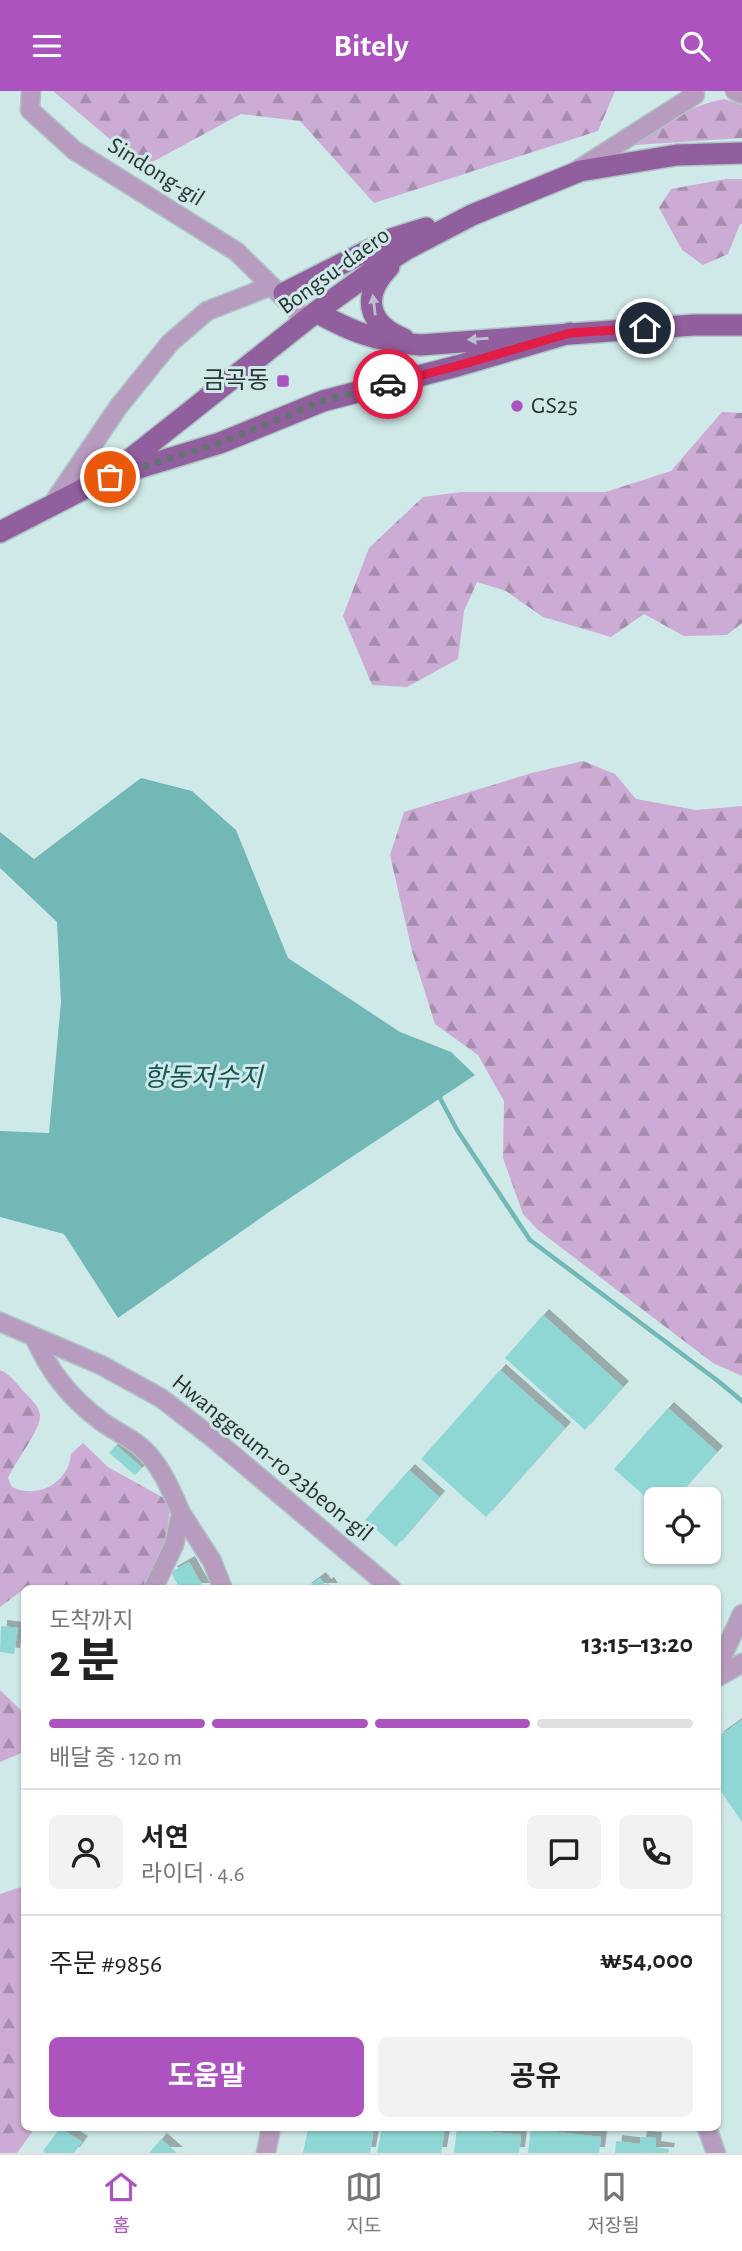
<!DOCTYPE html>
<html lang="ko">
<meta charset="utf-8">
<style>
body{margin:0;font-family:"Alegreya Sans","Noto Sans KR",sans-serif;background:#f2f2f2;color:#222;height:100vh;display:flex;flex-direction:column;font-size:26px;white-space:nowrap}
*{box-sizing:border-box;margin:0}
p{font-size:23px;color:#767676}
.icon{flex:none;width:38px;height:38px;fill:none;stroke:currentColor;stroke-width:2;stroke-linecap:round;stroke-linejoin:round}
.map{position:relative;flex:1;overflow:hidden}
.sheet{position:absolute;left:21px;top:1494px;width:700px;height:546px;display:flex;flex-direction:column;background:#fff;border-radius:10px;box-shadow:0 2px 5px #0004}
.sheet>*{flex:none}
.tools{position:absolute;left:644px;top:1396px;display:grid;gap:14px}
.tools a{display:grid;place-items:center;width:77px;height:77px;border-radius:10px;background:#fff;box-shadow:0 2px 5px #0004;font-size:35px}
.pin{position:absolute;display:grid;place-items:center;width:60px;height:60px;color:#fff;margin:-30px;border:4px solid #fff;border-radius:50%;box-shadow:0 2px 7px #0007}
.courier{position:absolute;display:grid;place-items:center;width:70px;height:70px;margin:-35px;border:5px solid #e11d48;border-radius:50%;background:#fff;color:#222;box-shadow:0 2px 9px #0007}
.overview em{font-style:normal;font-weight:700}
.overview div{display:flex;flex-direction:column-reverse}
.overview{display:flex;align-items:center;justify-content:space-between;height:119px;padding:0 28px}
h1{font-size:46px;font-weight:700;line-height:52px}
.bar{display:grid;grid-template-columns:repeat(4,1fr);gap:10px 7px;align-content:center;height:84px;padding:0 28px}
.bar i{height:9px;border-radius:5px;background:#e0e0e0}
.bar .active{background:#ac53c0}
.bar p{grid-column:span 4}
.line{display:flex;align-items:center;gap:18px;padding:0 28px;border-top:2px solid #e0e0e0}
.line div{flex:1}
.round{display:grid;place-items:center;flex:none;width:74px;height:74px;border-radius:10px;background:#f2f2f2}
.primary-button{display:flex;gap:14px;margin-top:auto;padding:14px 28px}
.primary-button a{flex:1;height:80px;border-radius:10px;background:#ac53c0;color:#fff;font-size:28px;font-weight:700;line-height:80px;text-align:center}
.primary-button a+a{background:#f2f2f2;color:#222}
header{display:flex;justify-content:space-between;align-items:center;height:91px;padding:0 28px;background:#ac53c0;color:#fff;font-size:32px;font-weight:700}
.tabs{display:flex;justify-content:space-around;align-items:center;height:98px;border-top:2px solid #e0e0e0;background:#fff;font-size:19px;color:#767676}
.tabs a{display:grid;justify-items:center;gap:4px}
.tabs .active{color:#ac53c0}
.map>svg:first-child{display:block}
.forest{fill:url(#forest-firs)}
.water{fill:#71b8b6}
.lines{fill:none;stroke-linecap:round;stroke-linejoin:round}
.stream{stroke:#71b8b6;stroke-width:4.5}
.building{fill:#8fd7d5;filter:url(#shadow)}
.minor-casing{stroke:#aec5c4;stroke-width:21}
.major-casing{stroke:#aec5c4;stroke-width:24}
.minor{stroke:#b89cbf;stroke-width:18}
.major{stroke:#925f9e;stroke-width:21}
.oneway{fill:#bdc0d2}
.done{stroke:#647373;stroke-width:7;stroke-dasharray:0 12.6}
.route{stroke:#e11d48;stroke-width:9}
.poi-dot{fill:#ac53c0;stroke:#cfe9e8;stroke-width:2.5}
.labels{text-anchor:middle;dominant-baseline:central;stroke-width:6;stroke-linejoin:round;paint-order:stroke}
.street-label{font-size:24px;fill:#2a3434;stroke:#cfe9e8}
.poi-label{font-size:24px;fill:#2a3434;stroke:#cfe9e8;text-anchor:end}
.water-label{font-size:26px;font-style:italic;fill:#175554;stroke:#cfe9e8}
</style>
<header><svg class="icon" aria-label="menu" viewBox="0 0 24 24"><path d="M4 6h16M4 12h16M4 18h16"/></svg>Bitely<svg class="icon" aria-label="search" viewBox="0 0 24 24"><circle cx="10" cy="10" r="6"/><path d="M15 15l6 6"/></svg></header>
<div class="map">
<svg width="742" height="2062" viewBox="0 0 742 2062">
<defs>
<pattern id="forest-firs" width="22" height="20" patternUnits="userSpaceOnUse" patternTransform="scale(1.75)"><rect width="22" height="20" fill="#ccabd4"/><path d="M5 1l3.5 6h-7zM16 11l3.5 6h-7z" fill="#a68cad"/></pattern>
<filter id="shadow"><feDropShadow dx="6" dy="-6" stdDeviation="0" flood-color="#0004"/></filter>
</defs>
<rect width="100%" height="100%" fill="#cfe9e8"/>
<!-- forest -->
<path class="forest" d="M53,0H615L598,40L374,112L300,30L241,23L143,76Z
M724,8L742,14V47L635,54C650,34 700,12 724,8Z
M726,88H742V133H740L728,163L703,174L682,159L659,117L671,98Z
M722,321L742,322V532L727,544L684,545L644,523L611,546L543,526L506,500L477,491L464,520L458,568L407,596L372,594L343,525L369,457L423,406L461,401H606L671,380Z
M583,670L615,683L636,708L696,719L742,715V1285L713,1272L538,1139L523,1123L503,1067L504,1010L478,964L435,933L412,860L390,764L404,721L532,682Z
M0,1279C10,1283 17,1293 24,1301C30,1307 39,1315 40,1324C42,1337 14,1372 8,1387L12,1396C38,1409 69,1391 71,1363L83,1352L108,1376L169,1410C172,1441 157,1471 142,1498H24L0,1516Z
M0,1599L24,1622V1661L0,1671Z
M24,1795V2037H35L17,2062H0V1803Z"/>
<!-- water -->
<path class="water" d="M141,687L192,700L236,739L288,867L400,941L451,961L475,984L272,1119L118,1227L64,1143L0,1126V1040L49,1042L61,911L57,831L0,777V741L34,768Z"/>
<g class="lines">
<!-- stream -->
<path class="stream" d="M440,1007L457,1039L530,1149L718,1290L742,1310"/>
</g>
<!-- building -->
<path class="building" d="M543,1224L623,1296L585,1339L505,1267Z
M500,1279L565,1337L486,1426L421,1368Z
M668,1317L717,1361L674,1409H656V1415L614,1378Z
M116,1354L142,1377L135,1384L109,1362Z
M409,1379L439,1406L396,1456L365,1429Z
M189,1471L204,1498H180L171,1481Z
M320,1487L325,1494L328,1492L332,1498H305Z
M1,1535L18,1537L14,1563L0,1561Z
M742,1629V1731L718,1696V1646Z
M60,2037L82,2051L74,2062H45L43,2060Z
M308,2037H374L370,2062H303Z
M382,2037H445L441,2062H377Z
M457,2037L521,2044L519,2062H454Z
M531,2038L601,2046L599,2062H528Z
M641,2046L656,2047L655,2056L669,2058L668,2062H615L616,2050L640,2053Z
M161,2048L177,2062H149Z"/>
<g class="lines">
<defs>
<path id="minor" d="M31,0L30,19L74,59L237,161L307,230
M735,0L742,3
M579,78L695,4L691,0
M51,415L119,315L170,252L207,220L271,195
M0,1231L101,1274L161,1307L214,1348L392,1498
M34,1246C50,1281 69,1306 101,1330C114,1340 130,1346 142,1357C161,1374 171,1399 181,1422
M153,1498L174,1454L181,1422L212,1470L223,1498
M718,1575L742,1523
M718,1586L742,1572
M707,2037L716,2062
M266,2062L271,2037"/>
<path id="major" d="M389,176C361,205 367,233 404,248
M284,202L391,148L426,137
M316,221C354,242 376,250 420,254L694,234H742
M122,382L220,352L323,310L457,275L570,242
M0,441L109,385L316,221L363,187L405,159L472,124L580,80L677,64L742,62"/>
</defs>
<!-- minor casing -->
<use href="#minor" class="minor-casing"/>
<!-- major casing -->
<use href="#major" class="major-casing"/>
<!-- minor -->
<use href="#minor" class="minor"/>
<!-- major -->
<use href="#major" class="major"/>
</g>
<!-- one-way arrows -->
<defs><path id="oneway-solid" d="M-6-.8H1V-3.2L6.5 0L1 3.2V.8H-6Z" transform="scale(1.75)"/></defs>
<g class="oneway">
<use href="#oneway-solid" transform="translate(374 214) rotate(-97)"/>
<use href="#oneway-solid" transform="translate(478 248) rotate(176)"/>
</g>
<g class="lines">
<!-- done -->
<path class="done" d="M110,386L220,352L323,310L388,293"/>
<!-- route -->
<path class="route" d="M388,293L457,275L570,242L645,237"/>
</g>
<!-- markers -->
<g class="poi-dot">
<rect x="276" y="283" width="14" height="14" rx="3.5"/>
<circle cx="517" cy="315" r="7"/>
</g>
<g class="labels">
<!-- street labels -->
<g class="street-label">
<text transform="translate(156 81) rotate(32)">Sindong-gil</text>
<text transform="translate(334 180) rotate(-36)">Bongsu-daero</text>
<text transform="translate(272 1367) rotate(39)">Hwanggeum-ro 23beon-gil</text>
</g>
<!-- poi labels -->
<g class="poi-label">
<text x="269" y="290">금곡동</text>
<text x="531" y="315" text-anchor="start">GS25</text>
</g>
<!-- water labels -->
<g class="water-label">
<text x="203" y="987">항동저수지</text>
</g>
</g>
</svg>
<div class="tools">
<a><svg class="icon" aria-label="locate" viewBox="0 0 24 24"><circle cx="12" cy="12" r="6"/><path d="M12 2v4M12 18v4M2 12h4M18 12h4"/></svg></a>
</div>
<div class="pin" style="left:110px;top:386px;background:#ea580c"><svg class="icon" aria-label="bag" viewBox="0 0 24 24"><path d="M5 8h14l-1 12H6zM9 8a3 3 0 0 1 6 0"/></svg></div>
<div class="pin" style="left:645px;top:237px;background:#1f2937"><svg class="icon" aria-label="home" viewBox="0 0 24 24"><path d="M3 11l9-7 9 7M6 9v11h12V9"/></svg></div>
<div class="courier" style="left:388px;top:293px"><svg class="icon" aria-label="car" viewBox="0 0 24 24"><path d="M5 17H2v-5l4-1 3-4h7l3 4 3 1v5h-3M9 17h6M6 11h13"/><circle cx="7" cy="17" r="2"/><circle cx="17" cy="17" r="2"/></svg></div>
<section class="sheet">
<div class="overview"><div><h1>2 분</h1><p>도착까지</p></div><em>13:15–13:20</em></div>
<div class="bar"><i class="active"></i><i class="active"></i><i class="active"></i><i></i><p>배달 중 · 120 m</p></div>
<div class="line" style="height:126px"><a class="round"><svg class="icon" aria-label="person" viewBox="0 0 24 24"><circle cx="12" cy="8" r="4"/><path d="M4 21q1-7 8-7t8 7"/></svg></a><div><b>서연</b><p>라이더 · 4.6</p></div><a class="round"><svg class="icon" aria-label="chat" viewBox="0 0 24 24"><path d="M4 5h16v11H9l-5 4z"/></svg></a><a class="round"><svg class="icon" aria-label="phone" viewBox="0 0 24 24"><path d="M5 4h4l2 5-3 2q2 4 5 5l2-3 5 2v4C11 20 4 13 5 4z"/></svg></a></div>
<div class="line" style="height:91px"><div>주문 #9856</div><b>₩54,000</b></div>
<div class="primary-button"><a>도움말</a><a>공유</a></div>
</section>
</div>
<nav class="tabs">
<a class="active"><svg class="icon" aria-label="home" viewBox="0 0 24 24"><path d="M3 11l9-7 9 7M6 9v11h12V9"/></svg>홈</a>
<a><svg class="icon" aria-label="map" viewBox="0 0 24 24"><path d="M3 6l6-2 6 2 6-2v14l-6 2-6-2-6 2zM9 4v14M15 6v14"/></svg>지도</a>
<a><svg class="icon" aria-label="saved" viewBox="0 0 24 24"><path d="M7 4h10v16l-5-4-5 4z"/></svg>저장됨</a>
</nav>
